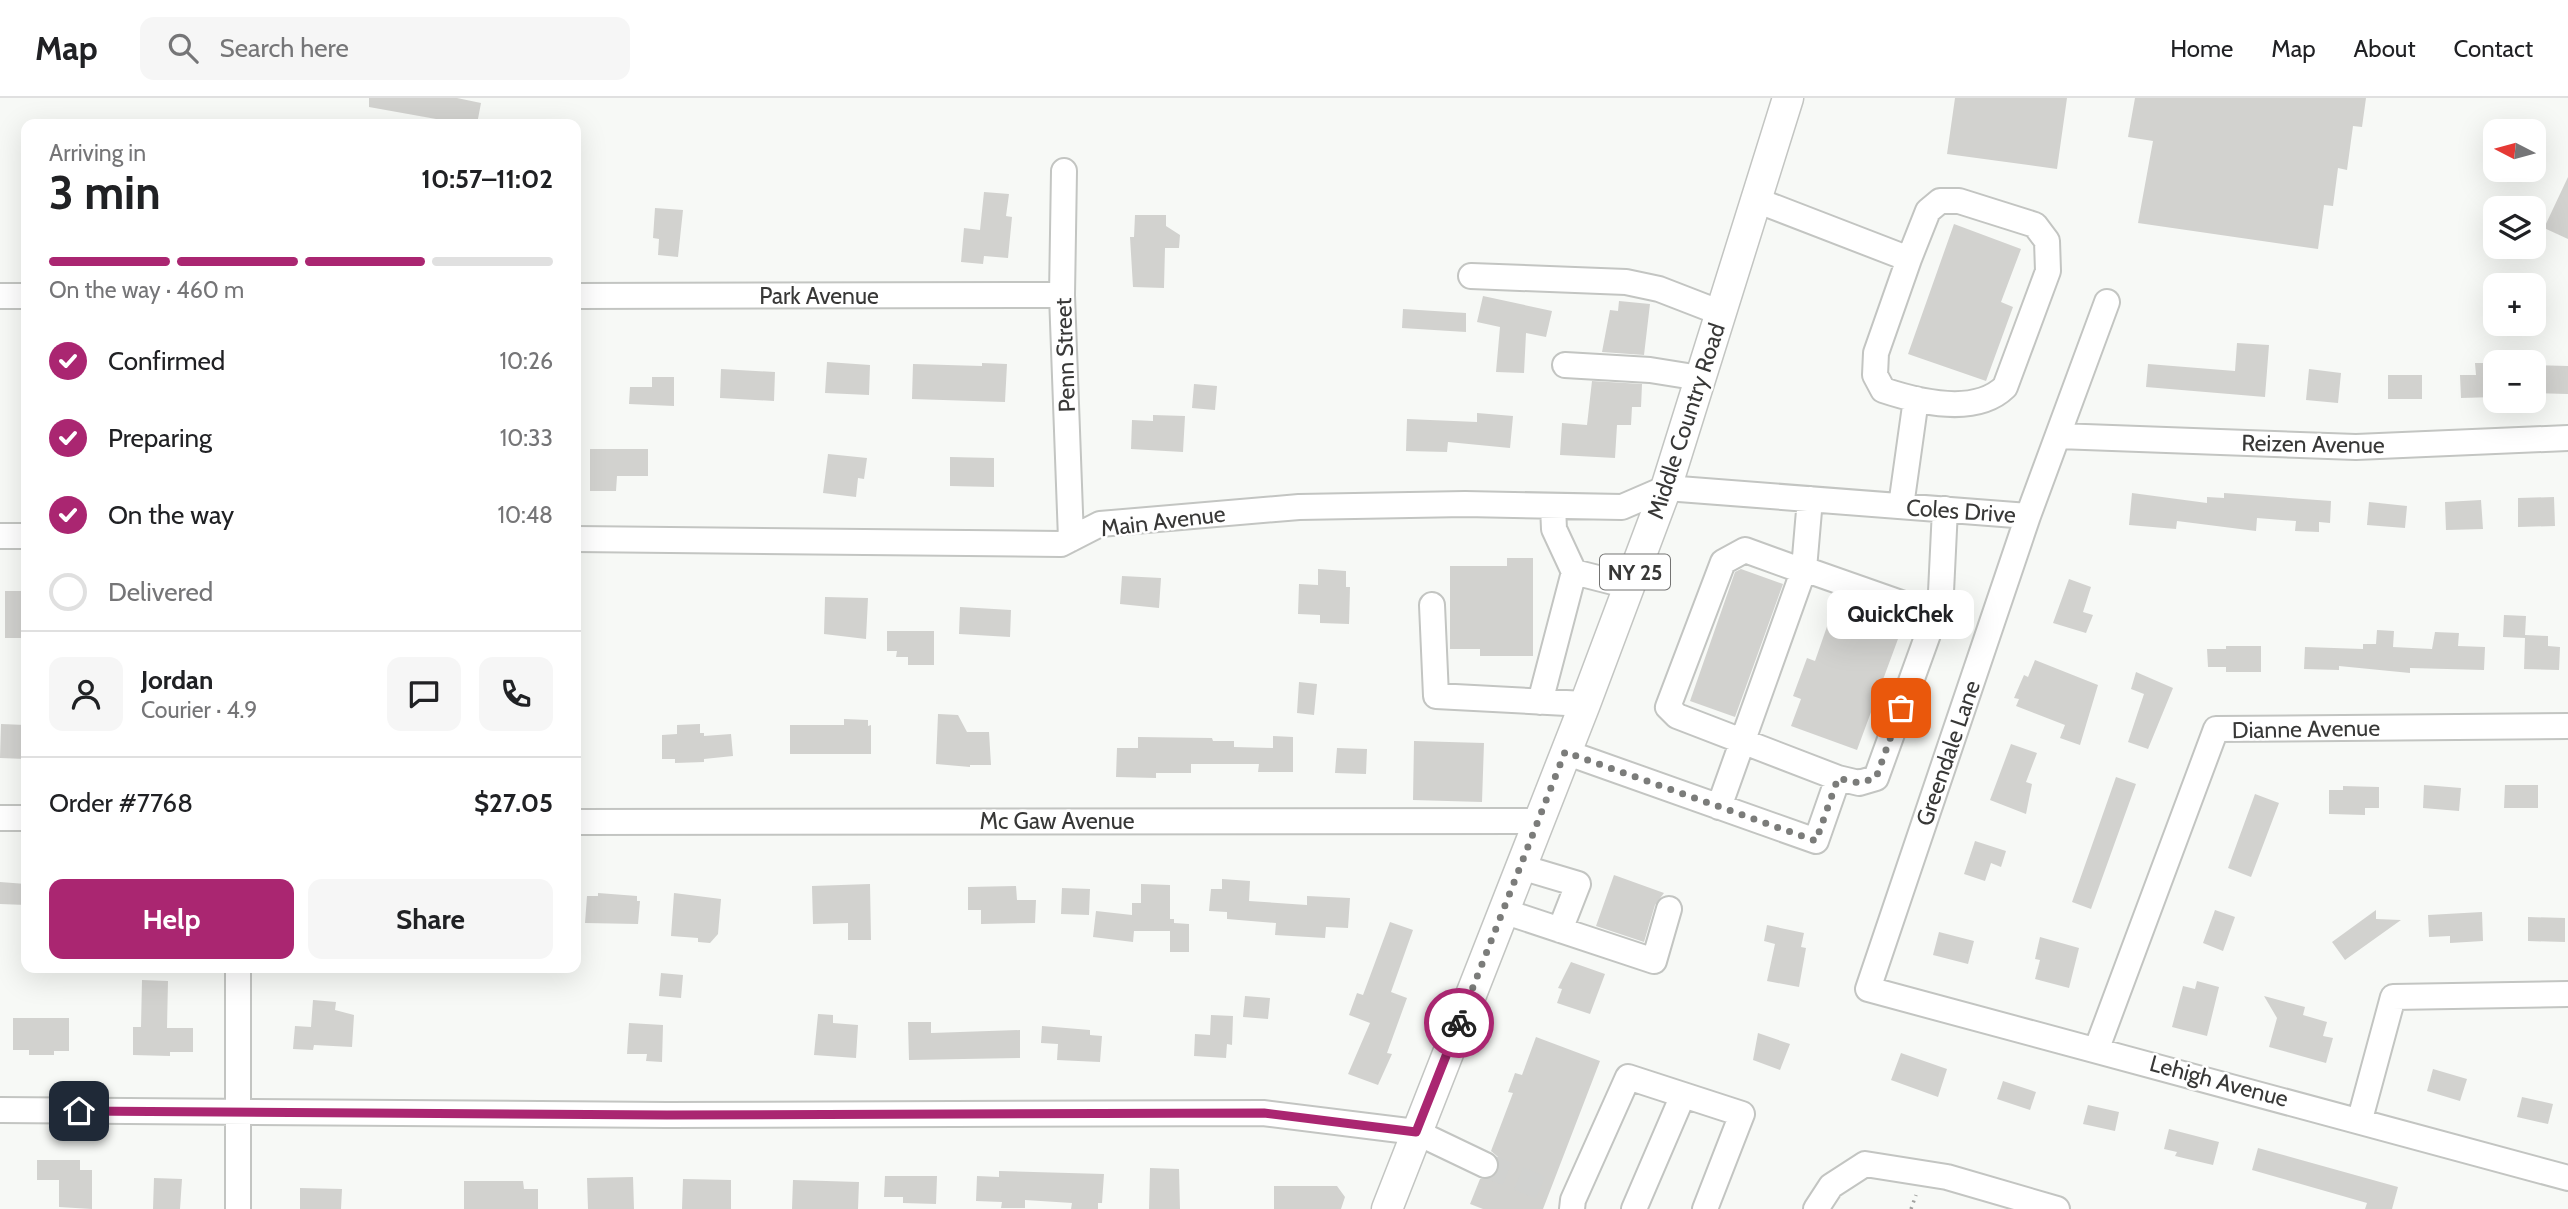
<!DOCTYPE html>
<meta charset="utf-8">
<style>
body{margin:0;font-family:Cabin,sans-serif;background:#f6f6f6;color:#202124;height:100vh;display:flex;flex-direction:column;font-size:26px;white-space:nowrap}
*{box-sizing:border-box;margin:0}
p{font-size:23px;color:#757577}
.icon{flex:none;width:38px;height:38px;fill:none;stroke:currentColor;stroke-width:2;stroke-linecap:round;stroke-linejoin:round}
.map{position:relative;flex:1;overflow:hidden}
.drawer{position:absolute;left:21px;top:21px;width:560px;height:854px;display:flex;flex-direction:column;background:#fff;border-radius:14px;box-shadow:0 7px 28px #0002}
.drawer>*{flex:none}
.needle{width:46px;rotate:276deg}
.fabs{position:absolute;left:2483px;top:21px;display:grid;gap:14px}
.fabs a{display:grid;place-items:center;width:63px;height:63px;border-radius:14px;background:#fff;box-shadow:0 7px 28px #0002;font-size:35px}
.pin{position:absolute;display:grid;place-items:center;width:60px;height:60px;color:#fff;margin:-30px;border-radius:14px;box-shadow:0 4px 10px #0006}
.courier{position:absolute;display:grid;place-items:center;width:70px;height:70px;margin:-35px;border:5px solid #aa2671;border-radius:50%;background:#fff;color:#222;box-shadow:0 2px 9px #0007}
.bubble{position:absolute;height:49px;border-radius:14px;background:#fff;box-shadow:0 7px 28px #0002;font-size:23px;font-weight:700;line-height:49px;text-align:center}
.summary em{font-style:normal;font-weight:700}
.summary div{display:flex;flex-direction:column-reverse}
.summary{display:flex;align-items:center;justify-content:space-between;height:119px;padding:0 28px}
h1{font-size:46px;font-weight:700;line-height:52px}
.bar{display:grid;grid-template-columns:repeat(4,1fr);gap:10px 7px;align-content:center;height:84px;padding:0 28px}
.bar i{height:9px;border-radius:5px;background:#e0e0e0}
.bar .active{background:#aa2671}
.bar p{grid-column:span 4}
.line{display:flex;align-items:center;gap:18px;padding:0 28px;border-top:2px solid #e0e0e0}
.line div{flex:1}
.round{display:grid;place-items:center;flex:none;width:74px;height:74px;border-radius:14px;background:#f6f6f6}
ol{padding:0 28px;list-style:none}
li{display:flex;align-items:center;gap:21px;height:77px}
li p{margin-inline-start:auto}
li .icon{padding:7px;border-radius:50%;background:#aa2671;color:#fff;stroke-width:4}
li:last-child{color:#757577}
li i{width:38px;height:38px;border:4px solid #e0e0e0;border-radius:50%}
.button{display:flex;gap:14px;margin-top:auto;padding:14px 28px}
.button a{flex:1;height:80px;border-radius:14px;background:#aa2671;color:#fff;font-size:28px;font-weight:700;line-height:80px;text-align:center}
.button a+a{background:#f6f6f6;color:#202124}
header{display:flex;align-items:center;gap:42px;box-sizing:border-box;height:98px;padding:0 35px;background:#fff;border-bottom:2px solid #e0e0e0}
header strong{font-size:33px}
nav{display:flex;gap:38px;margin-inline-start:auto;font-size:24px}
.search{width:490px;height:63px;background:#f6f6f6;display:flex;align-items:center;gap:18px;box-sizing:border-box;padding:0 24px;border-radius:14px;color:#757577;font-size:26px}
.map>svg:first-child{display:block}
.building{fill:#d2d2cf}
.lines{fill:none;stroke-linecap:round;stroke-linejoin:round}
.minor-tunnel{stroke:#d1d2d0;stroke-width:24;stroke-dasharray:24 12;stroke-linecap:butt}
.minor-casing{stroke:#c3c5c2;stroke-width:28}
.major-casing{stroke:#c3c5c2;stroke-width:33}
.path{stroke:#a1a2a0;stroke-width:3.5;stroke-dasharray:2 5;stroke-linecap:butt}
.minor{stroke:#fff;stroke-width:24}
.major{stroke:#fff;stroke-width:30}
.done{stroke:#7b7c7a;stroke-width:7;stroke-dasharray:0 12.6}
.route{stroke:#aa2671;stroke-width:9}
.labels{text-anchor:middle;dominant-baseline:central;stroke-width:5;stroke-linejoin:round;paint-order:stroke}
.shield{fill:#fff;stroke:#747473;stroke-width:2}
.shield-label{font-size:21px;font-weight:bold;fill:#383837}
.street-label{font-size:23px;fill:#383837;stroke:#fff}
</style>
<header>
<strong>Map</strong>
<div class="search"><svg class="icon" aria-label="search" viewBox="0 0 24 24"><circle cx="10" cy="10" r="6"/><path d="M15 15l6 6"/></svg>Search here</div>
<nav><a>Home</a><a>Map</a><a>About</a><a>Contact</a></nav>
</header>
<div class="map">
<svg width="2568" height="1111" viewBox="0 0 2568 1111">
<rect width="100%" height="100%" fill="#f7f9f6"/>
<!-- building -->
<path class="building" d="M369,0H457L481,5L477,26H464L369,9Z
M1955,0H2067L2057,71L1947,56Z
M2135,0H2366L2362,29L2353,28L2347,72L2338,70L2333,108L2324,107L2318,151L2138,125L2153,43L2128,39Z
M2568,79V141L2544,130Z
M984,94L1009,96L1006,118L1012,119L1008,160L984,158L983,166L961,164L964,130L980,132Z
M655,110L683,112L678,159L658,157L659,141L653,140Z
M1135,117H1166V128L1180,137L1179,150H1165L1164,190L1133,189L1130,139H1134Z
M1954,126L2021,151L2001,204L2013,209L1986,283L1908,256Z
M1483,198L1552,213L1546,239L1526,235L1524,275L1496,274L1500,229L1477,224Z
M1619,203L1650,206L1644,257L1602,254L1610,212L1618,213Z
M1403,211L1466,215V234L1402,230Z
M2237,245L2269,247L2265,299L2146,289L2148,266L2235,273Z
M827,264L870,267L869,297L825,295Z
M982,265L1007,266L1005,304L912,301L913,266L982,268Z
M2475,265H2496V299L2461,300L2460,277H2476Z
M2536,267L2568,268V296L2535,295Z
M721,271L775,274L774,303L720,300Z
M2309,271L2341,275L2338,305L2306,302Z
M2388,277H2422V301H2388Z
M652,279H674V308L629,306L630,289H652Z
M1592,283L1642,286L1641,309H1632L1631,327H1617L1615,360L1560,357L1562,325L1587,327Z
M1194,286L1217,288L1215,312L1192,310Z
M1477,315L1513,318L1510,350L1448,344L1447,354L1406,353L1407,321L1477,324Z
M1153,317L1185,318L1183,354L1131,351L1132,322L1153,323Z
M590,351H648V378H617L616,393H590Z
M828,356L867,360L864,381L858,380L856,399L823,395Z
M950,359L994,360V389L950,388Z
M2132,395L2207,405V399L2224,400V395L2331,403L2330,425L2319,424V434L2295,433L2296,423L2257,420L2256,433L2177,423L2176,431L2129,427Z
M2554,399L2555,428L2518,429V400Z
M2481,402L2483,431L2446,432L2445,404Z
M2369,404L2407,408L2405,430L2367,427Z
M1507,460H1533V558H1480V551H1450V468H1507Z
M1318,471L1346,473V489H1350L1349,526L1320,525V517L1298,516L1299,486L1318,487Z
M1741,471L1783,486L1735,619L1690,603L1735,474Z
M1122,478L1161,480L1159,510L1120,506Z
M2069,481L2091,489L2083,514L2093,517L2086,535L2053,525Z
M5,493H26V540H5Z
M825,499L868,500L866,541L824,536Z
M960,509L1011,512L1010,539L959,536Z
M1831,517L1898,541L1857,652L1791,628L1801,601L1793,598L1807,560L1815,563Z
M2504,517L2526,518L2525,537L2548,538V548L2560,549L2559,572L2524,571L2525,540L2503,539Z
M2377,532L2394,533L2393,549L2432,551L2435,534L2459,535L2458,548L2485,549L2484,572L2410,570V575L2339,568V572L2304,571L2305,549L2363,551V546H2376Z
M887,533H934V567H908V559H896L897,553H887Z
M2226,548H2261V574H2226V569H2208L2207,551H2226Z
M2035,562L2098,587L2080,647L2060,640L2065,627L2016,608L2019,601L2014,600L2024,577L2028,579Z
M2136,574L2173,590L2148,651L2128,644L2144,596L2131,591Z
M1299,584L1317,586L1314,617L1297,615Z
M938,616L958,617L967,634H989L991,667H970V669L936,666Z
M844,621L868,622V628L871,627V656H790V627H844Z
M1,626L26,627V661L0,660Z
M700,626V635H704V638L731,636L733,658L704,661V664L675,665V661H662V637L677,636V627Z
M1273,638L1293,639V674H1258L1259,666H1191V675H1156V680L1116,679L1117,650H1138V639L1212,640L1213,643H1234V649L1273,650Z
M1414,643L1484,645L1482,704L1413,702Z
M2011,646L2037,655L2026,684L2032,686L2026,716L1990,702Z
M1337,650L1367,651L1366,676L1335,675Z
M2116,679L2136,686L2091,811L2072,804Z
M2424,687L2461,690L2459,713L2423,710Z
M2505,687H2538V710H2504Z
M2343,688L2379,689V710H2365V717L2329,716V692H2343Z
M2255,696L2279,705L2251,779L2228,770Z
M1975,743L2006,753L2001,769L1991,765L1985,783L1964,776Z
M1614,777L1664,795L1655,807L1644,844L1596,828Z
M1222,781L1250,783L1249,803L1307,807V798L1350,800L1348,830L1326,829L1325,840L1275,837L1276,825L1227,821V814L1209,813L1211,791H1222Z
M0,784L26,786V807L0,806Z
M870,786L871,842H848V825L813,826L812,788Z
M1141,786L1170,787V821H1174V825L1189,826V854H1170V833H1134L1133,844L1093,839L1096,813L1132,817V805H1141Z
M1016,788L1017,802H1036L1035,825L981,826V812H968V789Z
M1062,790L1090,791L1089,817L1061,816Z
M598,795L637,798V803H640L638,826L585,825L587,798H598Z
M674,795L721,801L718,836L710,845L698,844V840L671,838Z
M2215,812L2235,819L2223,853L2203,845Z
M2376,812V821L2401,822L2345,862L2332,844Z
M2482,814L2483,843L2450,845V838L2429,839L2428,817Z
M2528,819L2565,820V844L2528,843Z
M1390,824L1413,832L1391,894L1407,900L1387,955L1392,956L1378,987L1348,976L1370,925L1349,917L1357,895L1363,897Z
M1767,827L1804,835L1801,849L1806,850L1799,889L1767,883L1775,846L1764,843Z
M1939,834L1974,843L1968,866L1933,857Z
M2040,839L2079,850L2069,890L2035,881L2040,862L2035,861Z
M1571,864L1605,876L1590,916L1557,905L1562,891L1558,890Z
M661,875L683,877L681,900L659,898Z
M142,882L168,883L167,930H193V954H170V958L133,957V929H141Z
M2197,883L2219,889L2207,938L2172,929L2183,888L2195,891Z
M1245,898L1270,900L1268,921L1243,919Z
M2264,898L2305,909L2303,917L2327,924L2323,938L2333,940L2326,965L2269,949L2277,920Z
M313,902L336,904L335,912L354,917L352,949L314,947L313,952L293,951L295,928L311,929Z
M818,916L833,917V925L858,927L856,960L814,957Z
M1211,917L1233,918L1232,947L1227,946L1226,960L1194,958L1195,936L1210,937Z
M13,920H69V953H54V957H29V952H13Z
M908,924H931V935L1020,932V960L909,962Z
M629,925L663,927L662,964L646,963L647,956H627Z
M1042,928L1090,932V937L1102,938L1100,964L1057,962L1058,946L1041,945Z
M1758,935L1790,946L1780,972L1753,962Z
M1536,939L1600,963L1543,1111H1483L1470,1106L1480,1081L1493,1080L1499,1073L1498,1059L1491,1053L1513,995L1508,994L1515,975L1522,977Z
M1901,955L1947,971L1938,999L1891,982Z
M2433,971L2467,981L2460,1003L2427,993Z
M2003,983L2036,994L2030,1012L1997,1001Z
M2522,999L2553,1006L2548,1026L2517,1019Z
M2088,1007L2119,1014L2115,1033L2083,1026Z
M2169,1031L2219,1044L2213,1067L2175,1058L2177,1054L2164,1051Z
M2258,1050L2398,1089L2392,1111H2365L2367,1105L2252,1072Z
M37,1062H80V1072H92V1111L59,1109V1082H37Z
M1150,1070L1179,1071L1180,1111H1149Z
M999,1073L1104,1076L1102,1105H1098V1111H1071L1072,1105L1025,1102V1110H1001L1002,1104L976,1103L977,1078L999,1079Z
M885,1078H937L936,1106L903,1105V1099H884Z
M633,1079L634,1111H588L587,1080Z
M154,1080L182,1081L180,1111H153Z
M683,1081L731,1082V1111H682Z
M793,1082L859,1084L858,1111H792Z
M464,1083H523L524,1091H538V1111H464Z
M1274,1088H1337L1345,1099L1341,1111H1274Z
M300,1090L342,1091L341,1111H300Z"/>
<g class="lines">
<!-- minor-tunnel -->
<path class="minor-tunnel" d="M1485,1067L1550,1093"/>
<defs>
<path id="minor" d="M1064,73L1062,197L1071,441
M1756,102L1909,161L1928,113L1940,103H1959L2035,127L2047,143L2048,173L2005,289C1975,318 1919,304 1883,292L1875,277L1876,255L1909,161
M1471,178L1626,184L1659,191L1721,215
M0,198H26
M576,198L1062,197
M2107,204L2028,418L1868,891L2568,1080
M1565,267L1650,272L1700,280
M2058,338L2356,349L2568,340
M1553,408L1554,431L1574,474
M1901,408L1916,301
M0,438H26
M576,441L1061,446L1100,426L1299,409L1465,406L1622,409L1666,390L2028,418
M1804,471L1935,517
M1803,473L1745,452L1723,464L1668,609L1677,618L1838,680
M1432,507L1436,598L1585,606
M1540,604L1574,474L1629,488
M1565,654L1816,743L1838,680L1859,685L1876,680L1935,517L1941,494L1945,411
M1719,709L1804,471L1810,401
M0,720H26
M576,724L1539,723
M1521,769L1578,786L1560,832
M1503,813L1654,863L1669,811
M238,870V1111
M2097,950L2216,631L2568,628
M0,1012L667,1017L1263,1015L1416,1034L1485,1067
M2360,1021L2393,899L2568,896
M1572,1111L1573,1102L1628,979L1742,1016L1705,1111
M1634,1111L1683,997
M1816,1111L1831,1088L1865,1066L1947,1079L2057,1111"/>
<path id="major" d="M1387,1111L1585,606L1666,390L1788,0"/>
</defs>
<!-- minor casing -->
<use href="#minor" class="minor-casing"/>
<!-- major casing -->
<use href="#major" class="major-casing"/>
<!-- path -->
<path class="path" d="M1911,1111L1916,1097"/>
<!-- minor -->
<use href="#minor" class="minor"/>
<!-- major -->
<use href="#major" class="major"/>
</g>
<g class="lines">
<!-- done -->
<path class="done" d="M1459,925L1565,654L1816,743L1838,680L1859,685L1876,680L1901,610"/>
<!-- route -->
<path class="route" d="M79,1013L667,1017L1264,1015L1416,1034L1459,925"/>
</g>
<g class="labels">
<!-- shield labels -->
<rect class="shield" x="1600" y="456.5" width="70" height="35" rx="5"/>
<g class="shield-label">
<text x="1635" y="474">NY 25</text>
</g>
<!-- street labels -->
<g class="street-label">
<text x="819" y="198">Park Avenue</text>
<text transform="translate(1065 257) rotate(-92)">Penn Street</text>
<text transform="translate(1686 323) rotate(-72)">Middle Country Road</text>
<text transform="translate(2313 346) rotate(1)">Reizen Avenue</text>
<text transform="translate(1961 413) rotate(4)">Coles Drive</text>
<text transform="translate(1163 423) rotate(-7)">Main Avenue</text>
<text transform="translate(2306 631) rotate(-1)">Dianne Avenue</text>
<text transform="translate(1948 655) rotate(-71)">Greendale Lane</text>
<text x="1057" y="723">Mc Gaw Avenue</text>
<text transform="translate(2219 983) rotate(15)">Lehigh Avenue</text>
</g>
</g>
</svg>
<div class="fabs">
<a><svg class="needle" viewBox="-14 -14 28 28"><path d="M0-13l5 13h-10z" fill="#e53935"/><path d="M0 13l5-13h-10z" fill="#757577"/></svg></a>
<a><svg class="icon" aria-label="layers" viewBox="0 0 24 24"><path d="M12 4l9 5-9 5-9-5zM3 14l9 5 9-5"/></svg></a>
<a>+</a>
<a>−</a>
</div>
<div class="pin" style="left:1901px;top:610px;background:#ea580c"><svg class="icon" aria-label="bag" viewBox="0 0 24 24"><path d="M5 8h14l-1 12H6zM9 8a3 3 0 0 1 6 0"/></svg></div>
<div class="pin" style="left:79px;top:1013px;background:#1f2937"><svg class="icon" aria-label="home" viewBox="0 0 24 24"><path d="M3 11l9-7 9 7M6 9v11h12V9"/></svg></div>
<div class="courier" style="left:1459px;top:925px"><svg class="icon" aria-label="bike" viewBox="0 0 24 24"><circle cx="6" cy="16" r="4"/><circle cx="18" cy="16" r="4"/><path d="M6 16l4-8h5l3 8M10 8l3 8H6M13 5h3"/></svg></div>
<div class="bubble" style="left:1827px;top:492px;width:147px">QuickChek</div>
<section class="drawer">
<div class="summary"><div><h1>3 min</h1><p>Arriving in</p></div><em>10:57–11:02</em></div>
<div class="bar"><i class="active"></i><i class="active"></i><i class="active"></i><i></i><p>On the way · 460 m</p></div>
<ol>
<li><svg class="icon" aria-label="check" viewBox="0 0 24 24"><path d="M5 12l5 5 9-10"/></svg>Confirmed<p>10:26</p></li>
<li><svg class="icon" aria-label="check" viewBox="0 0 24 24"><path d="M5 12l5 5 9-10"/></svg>Preparing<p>10:33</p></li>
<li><svg class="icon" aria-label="check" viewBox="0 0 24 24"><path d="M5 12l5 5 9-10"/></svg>On the way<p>10:48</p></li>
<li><i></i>Delivered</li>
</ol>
<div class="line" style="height:126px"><a class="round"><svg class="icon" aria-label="person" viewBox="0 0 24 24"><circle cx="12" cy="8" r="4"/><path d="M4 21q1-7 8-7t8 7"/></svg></a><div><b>Jordan</b><p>Courier · 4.9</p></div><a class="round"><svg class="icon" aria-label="chat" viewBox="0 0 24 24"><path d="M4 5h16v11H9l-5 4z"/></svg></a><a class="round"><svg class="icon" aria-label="phone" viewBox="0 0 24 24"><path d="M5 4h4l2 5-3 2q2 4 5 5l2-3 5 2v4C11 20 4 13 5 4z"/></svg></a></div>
<div class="line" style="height:91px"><div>Order #7768</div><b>$27.05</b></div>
<div class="button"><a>Help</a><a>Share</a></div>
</section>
</div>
